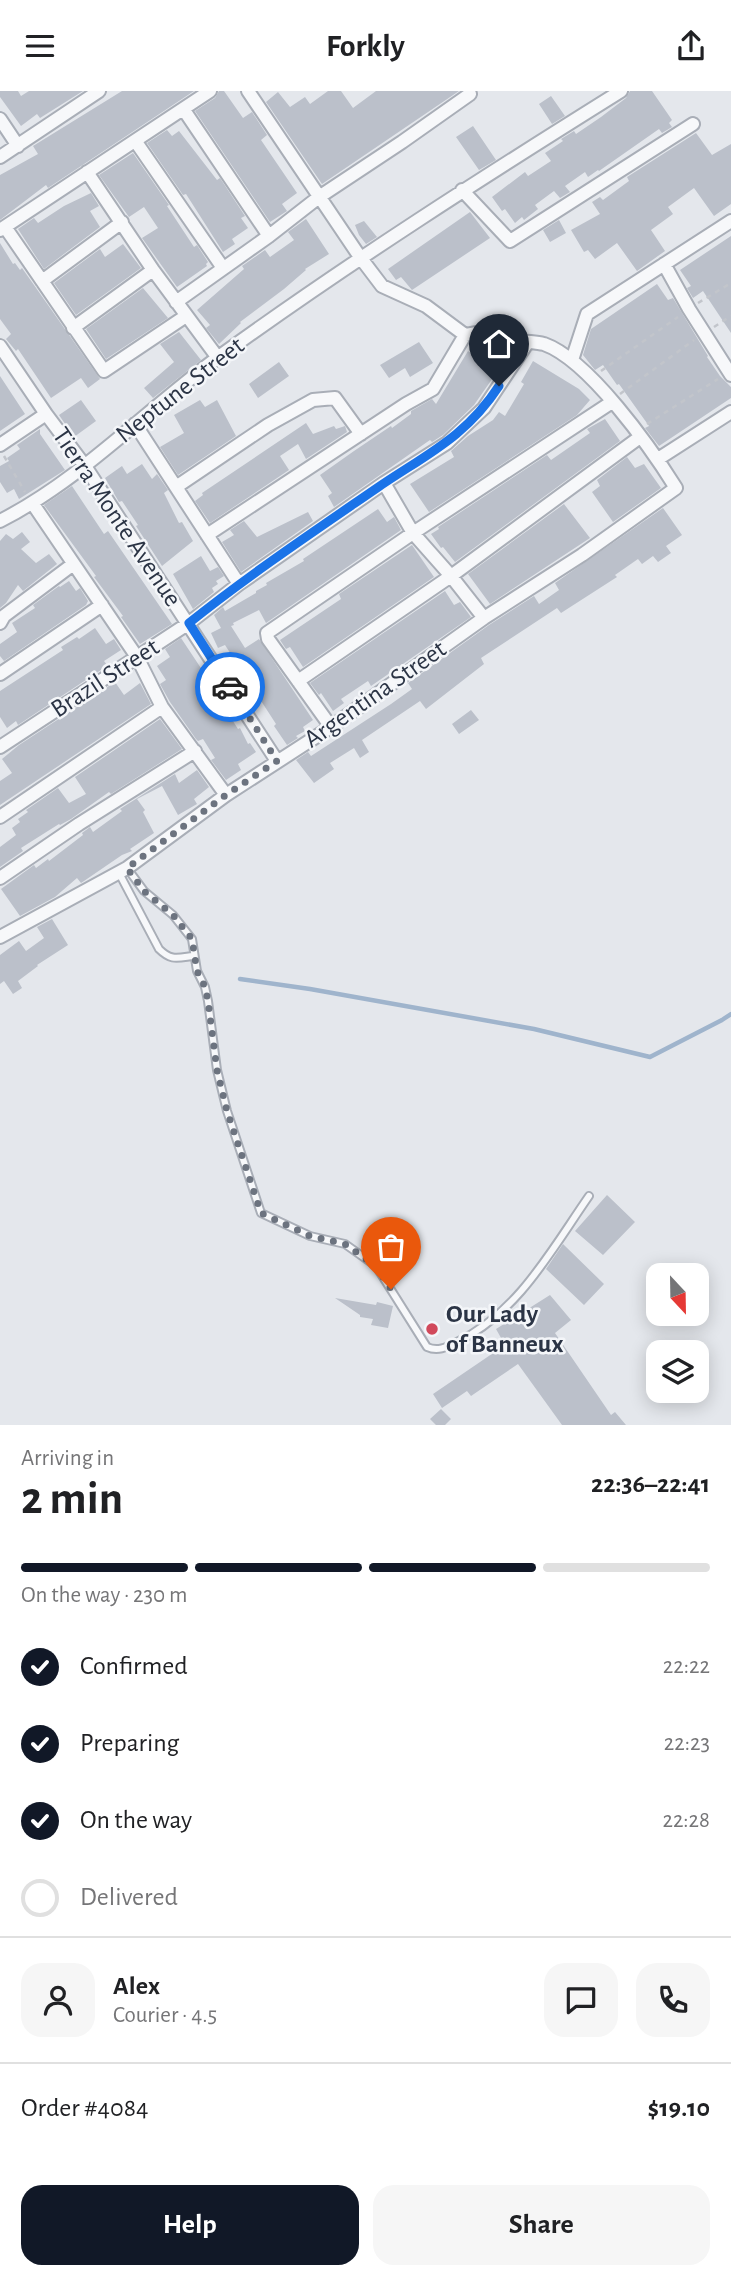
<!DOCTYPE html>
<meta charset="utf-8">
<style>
body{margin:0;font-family:"Alegreya Sans",sans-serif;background:#f6f6f6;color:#202124;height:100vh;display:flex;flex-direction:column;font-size:26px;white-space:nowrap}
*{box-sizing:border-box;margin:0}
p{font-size:23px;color:#757577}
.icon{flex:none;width:38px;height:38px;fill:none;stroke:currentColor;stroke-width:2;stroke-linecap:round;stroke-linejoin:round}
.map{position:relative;height:1334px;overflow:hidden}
.side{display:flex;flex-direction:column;background:#fff;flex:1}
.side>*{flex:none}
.needle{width:46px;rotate:158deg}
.fabs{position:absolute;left:646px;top:1172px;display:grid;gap:14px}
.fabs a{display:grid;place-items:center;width:63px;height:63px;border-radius:14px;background:#fff;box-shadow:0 4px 18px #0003;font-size:35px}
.pin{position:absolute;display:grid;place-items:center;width:60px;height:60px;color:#fff;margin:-72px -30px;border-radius:50% 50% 50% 0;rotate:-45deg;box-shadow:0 0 7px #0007}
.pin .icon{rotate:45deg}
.courier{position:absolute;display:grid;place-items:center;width:70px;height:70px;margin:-35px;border:5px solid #1a73e8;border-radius:50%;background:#fff;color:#222;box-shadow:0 2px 9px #0007}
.headline em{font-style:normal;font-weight:700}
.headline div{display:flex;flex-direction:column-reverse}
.headline{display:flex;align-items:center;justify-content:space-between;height:119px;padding:0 21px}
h1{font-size:46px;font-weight:700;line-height:52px}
.bar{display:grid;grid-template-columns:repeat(4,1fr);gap:10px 7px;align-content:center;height:84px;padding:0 21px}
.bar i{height:9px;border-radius:5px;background:#e0e0e0}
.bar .active{background:#111827}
.bar p{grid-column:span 4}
.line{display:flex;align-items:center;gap:18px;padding:0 21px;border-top:2px solid #e0e0e0}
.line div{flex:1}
.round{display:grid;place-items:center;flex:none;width:74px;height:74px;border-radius:21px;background:#f6f6f6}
ol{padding:0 21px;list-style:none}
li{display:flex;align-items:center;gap:21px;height:77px}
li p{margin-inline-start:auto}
li .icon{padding:7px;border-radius:50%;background:#111827;color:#fff;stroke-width:4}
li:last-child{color:#757577}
li i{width:38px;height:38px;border:4px solid #e0e0e0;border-radius:50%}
.button{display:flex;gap:14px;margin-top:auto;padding:14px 21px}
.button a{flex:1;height:80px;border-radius:21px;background:#111827;color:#fff;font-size:28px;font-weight:700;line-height:80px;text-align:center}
.button a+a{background:#f6f6f6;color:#202124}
header{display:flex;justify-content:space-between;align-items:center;height:91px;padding:0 21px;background:#fff;font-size:32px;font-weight:700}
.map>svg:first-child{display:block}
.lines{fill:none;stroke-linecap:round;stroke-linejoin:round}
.stream{stroke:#9fb4cc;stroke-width:4.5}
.building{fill:#bbc0ca}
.lane-casing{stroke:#a9aeb7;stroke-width:10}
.street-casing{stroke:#a9aeb7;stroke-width:16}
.path{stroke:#c2c5cb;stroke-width:2.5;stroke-dasharray:5 5;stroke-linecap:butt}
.lane{stroke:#f7f8fa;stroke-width:6}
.street{stroke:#f7f8fa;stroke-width:12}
.done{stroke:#6c737f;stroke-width:7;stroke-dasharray:0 12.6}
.route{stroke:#1a73e8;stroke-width:9}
.poi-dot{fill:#d1495b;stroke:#f4f6f9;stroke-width:2.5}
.labels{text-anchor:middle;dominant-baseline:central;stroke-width:5;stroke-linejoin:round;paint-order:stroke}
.street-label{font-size:26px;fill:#2b3445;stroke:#f4f6f9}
.poi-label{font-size:26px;font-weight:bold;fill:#2b3445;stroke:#f4f6f9;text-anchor:start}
</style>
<header><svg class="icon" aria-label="menu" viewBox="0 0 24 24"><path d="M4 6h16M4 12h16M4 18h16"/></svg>Forkly<svg class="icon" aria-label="share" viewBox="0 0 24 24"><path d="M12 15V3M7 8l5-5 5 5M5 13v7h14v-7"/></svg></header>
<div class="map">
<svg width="731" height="1334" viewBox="0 0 731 1334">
<rect width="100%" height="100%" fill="#e4e7ec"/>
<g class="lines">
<!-- stream -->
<path class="stream" d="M240,888L310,898L534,938L650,966L722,929L731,923"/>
</g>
<!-- building -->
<path class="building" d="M0,0H18L21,5L29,0H83L40,27L37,23L21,35L0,6Z
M122,0H194L48,97L46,94L0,129V84L38,63L33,55Z
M219,0H224L243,27L252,21L267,44L261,49L297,102L282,113L287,120L270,131L195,20L215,7Z
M328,0H341L353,17L376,0H459L322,93L266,11L278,1L290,16L305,6L310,13Z
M630,0H652L672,29L669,32L672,36L662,42L659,38L599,80L598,79L588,86L585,81L565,95L570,101L560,107L554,100L535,114L538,118L524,129L522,126L515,132L505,118L502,120L492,106L525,81L528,85L551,70L545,62L563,50L561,48L574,40L576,43L601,26L626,7Z
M551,5L565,25L552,33L539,13Z
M473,35L496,69L479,79L456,46Z
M167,39L172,45L179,40L217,89L220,87L245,125L241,127L248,137L232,148L235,153L223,161L186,103L183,104L147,52Z
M696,42L712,64L731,53V113L714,125L694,97L668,116L673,123L651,139L665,160L637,180L617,152L595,168L588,159L584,161L571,139L600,123L592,111L600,106L603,109L629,90L627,86Z
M133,62L169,114L167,115L194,156L197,154L208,171L206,173L207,175L177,196L142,147L158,137L144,116L129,126L99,84Z
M91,102L99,115L90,120L100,136L44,178L18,138L34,127L38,132L64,115Z
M470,121L490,147L412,199L401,186L396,189L388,178Z
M306,128L329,163L305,178L306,179L284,198L240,231L241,232L219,253L206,237L210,234L197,219L244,178L242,175L265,159L270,166L294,149L288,141Z
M559,129L566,142L550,151L543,139Z
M364,130L377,146L366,153L359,144L355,134Z
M731,145V242L703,200L693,207L687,197L691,195L680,179Z
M0,152L13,173L15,172L20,179L22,177L100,288L88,297L81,287L51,307L18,258L16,260L6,248L11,243L0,228Z
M123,153L141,177L76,224L54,192L100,158L105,166Z
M657,193L668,209L673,207L708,265L707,266L720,285L731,296V307L659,355L645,337L649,335L619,293L617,294L603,274L595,279L583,264L591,238Z
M143,197L168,227L106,268L86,238Z
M179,241L201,269L153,307L144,297L174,271L160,253Z
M419,251L433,272L410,286L405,277L389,287L380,274Z
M468,260L481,269L479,272L497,281L474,314L443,344L432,351L430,349L334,416L328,405L332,402L320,384L354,360L391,335L392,337L411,323V320L432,308L436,313Z
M533,270L579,298L590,309L577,324L429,421L410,393L454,366L451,360L468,345L493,329L499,321L505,325L524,293L521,291Z
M279,271L289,285L258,307L249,293Z
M0,285L25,323L0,340Z
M81,309L96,330L74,346L59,324Z
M200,309L205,316L217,309L236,345L178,384L160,356L184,342L174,324Z
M605,328L620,350L455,471L443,456L441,457L431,443L439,438L438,436L547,364L551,369L590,342L587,338Z
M306,332L313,343L334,335L336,338L345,335L347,341L306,368L298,353L280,365L289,379L210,432L195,410L203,404L202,402Z
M40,338V343L65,379L19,408L14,398L7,402L0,391V375L9,370L7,367L20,358L17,354Z
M627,366L635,377L644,373L661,397L613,431L592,401L600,395L597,389Z
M142,373L152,388L157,383L168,399L164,402L179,432L182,431L193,450L162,475L136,435L138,434L122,410L119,411L105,387L122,375L127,383Z
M72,395L104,443L108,440L172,533L140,553L121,526L123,525L94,486L96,485L44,414Z
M564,413L590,447L490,513L468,483Z
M663,417L682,444L666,455L671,462L658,471L653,465L642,473L638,468L615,484L617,486L561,522L557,517L481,567L484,573L426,618L420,610L362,649L369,661L360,667L354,657L330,672L334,678L314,692L296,669L308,661L311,665L391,613L412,598L408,592L489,534L534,505L539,513L559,499L555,492Z
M378,418L387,431L394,426L401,439L266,532L259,519L233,532L234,534L231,535L245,557L259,548L313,629L303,636L305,640L296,645L298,647L287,654L274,635L276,633L225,554L218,557L211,542L221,537L214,524L223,516L225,520L256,502V500L267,494L266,492L304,470L303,468Z
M308,421L313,430L241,481L222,451L234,444L230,439L244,430L257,446Z
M22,441L30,451L21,458L36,472L49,463L57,473L23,500L18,494L6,512L0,517V450L6,443L13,448Z
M412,454L434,486L303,576L290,556L286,558L280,549L341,508L339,503Z
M201,465L210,480L218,476L224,485L216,490L218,493L212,497L214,501L193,518L173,483Z
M69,490L76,500L80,497L88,510L86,514L4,570L0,565V553L17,541L12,532L35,517L33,514L59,495L60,496Z
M445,500L454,514L460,511L471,526L371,595L368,590L341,608L344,612L333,620L321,602L319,604L310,592Z
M95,537L106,553L114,548L121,559L104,570L107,574L104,577L18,634L16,630L7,637L0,626V600L63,559L61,556L77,546L79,548Z
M181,547L228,618L226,619L238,638L240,637L248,653L250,652L256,661L238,673L241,679L226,689L211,669L215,667L203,648L198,650L196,648L170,611L160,593L166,589L157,575L170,566L165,558Z
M115,591L124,604L140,592L151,613L0,714V690L12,682L2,668L19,654Z
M471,619L479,629L459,643L452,633Z
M160,628L182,658L111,703L109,701L71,728L60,734L59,733L21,757L23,760L0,776V756L16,744L12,737L20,731L18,728L28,721L26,719L58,697L69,712L86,703L75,686Z
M197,679L209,696L194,708L197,713L178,724L162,695L137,708L145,719L143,721L154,742L130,758L132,760L122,764L84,790L81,792L77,787L55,806L20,825L1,798L34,774L36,777L48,768L49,770L83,744L82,742L90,736L93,741L122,720L120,718L175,683L179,692Z
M52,828L68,854L37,874L38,875L18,890L22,897L13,903L4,890L0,893V864L19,850L26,860L44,847L37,836Z
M607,1104L635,1131L603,1164L575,1140Z
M563,1153L604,1193L584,1214L546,1178Z
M550,1204L571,1229L555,1242L611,1324L615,1321L626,1334H562L518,1273L471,1305L467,1300L442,1317L433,1303L505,1254L496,1238Z
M335,1207L376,1214L377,1211L393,1215L388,1237L371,1234L373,1228L360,1226V1224Z
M441,1318L451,1328L445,1334H436L430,1328Z"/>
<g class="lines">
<defs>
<path id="lane" d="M127,777L144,800L173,824L192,848L197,880L205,896L208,910L217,979L227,1020L261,1122L310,1145L345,1153L376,1175L427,1256C438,1261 447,1256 457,1251C518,1222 552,1158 589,1105
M119,782L159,858C171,870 177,867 193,865"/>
<path id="street" d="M184,19L269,145
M0,28L18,55
M136,51L223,177
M0,66L99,0
M87,81L153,179L218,267
M462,99L510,150L693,33
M5,136L104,280L186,225
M0,139L210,0
M664,173L689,218L731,284
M42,190L122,131
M176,211L269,145L319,106L402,51L470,3
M73,237L153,179
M0,255L46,323L85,375L277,670
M572,269L587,223L731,130
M135,333L239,493
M0,354L46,323
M658,368L731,321
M384,392L413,442L451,485L484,527
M176,396L268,334L313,309L335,307L361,343
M33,413L137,566L162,616L226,704
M0,430C82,388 146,319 220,265C350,171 485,85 621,0
M207,444L406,313L433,298L465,244
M0,532L4,525L72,474
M0,583L102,514
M298,590L451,485L640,346
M331,636L268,548L267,542L413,442L612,311
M0,656L189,532L239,493L384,392L447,352L484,317L528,251
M0,726L162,616
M0,787L79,733L195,660
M0,846L127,777L226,704L331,636L484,527L582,464L676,397C651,357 589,269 544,253C535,251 526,251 517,249C495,243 488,239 465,244L426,215L382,195L360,166L248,0"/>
</defs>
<!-- lane casing -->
<use href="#lane" class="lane-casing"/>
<!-- street casing -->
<use href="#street" class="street-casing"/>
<!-- path -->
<path class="path" d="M698,212L731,192
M714,236L731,225
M601,280L678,226
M620,303L694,249
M647,333L718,288
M4,365L25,401"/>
<!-- lane -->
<use href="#lane" class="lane"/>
<!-- street -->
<use href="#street" class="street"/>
</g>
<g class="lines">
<!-- done -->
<path class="done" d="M230,596L277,670L226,704L127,777L144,800L173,824L192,848L197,880L205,896L208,910L217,979L227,1020L261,1122L310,1145L345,1153L376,1175L391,1198"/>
<!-- route -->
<path class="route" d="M230,596L189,532C249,484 313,441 377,397C425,364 465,347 499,295"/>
</g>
<!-- markers -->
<circle class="poi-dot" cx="432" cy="1238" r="7"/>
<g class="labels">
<!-- street labels -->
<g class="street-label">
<text transform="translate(180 299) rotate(-38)">Neptune Street</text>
<text transform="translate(117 426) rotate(56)">Tierra Monte Avenue</text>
<text transform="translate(105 587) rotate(-33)">Brazil Street</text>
<text transform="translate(375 603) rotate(-35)">Argentina Street</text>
</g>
<!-- poi labels -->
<g class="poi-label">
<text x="446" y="1223">Our Lady<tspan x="446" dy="30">of Banneux</tspan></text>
</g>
</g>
</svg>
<div class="fabs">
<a><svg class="needle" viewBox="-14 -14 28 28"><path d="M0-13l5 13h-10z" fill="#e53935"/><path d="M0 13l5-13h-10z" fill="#757577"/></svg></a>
<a><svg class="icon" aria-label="layers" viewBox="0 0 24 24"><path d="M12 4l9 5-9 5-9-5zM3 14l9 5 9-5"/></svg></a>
</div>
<div class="pin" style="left:391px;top:1198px;background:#ea580c"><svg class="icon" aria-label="bag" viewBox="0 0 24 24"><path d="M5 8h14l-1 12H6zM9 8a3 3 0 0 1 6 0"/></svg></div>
<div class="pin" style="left:499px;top:295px;background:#1f2937"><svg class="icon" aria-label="home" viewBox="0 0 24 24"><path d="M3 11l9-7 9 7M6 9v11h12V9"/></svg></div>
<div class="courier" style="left:230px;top:596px"><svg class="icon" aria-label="car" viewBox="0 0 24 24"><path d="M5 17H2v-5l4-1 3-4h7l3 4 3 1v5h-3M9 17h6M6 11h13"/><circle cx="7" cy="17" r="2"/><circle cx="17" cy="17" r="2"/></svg></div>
</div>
<section class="side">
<div class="headline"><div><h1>2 min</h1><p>Arriving in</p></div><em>22:36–22:41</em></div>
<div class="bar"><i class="active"></i><i class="active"></i><i class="active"></i><i></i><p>On the way · 230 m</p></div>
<ol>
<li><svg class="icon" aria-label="check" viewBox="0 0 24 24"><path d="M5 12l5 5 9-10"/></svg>Confirmed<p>22:22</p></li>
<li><svg class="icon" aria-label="check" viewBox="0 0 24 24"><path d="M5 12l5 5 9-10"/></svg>Preparing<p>22:23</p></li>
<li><svg class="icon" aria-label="check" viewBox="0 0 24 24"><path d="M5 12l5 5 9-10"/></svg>On the way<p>22:28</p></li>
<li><i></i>Delivered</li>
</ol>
<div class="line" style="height:126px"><a class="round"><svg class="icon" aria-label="person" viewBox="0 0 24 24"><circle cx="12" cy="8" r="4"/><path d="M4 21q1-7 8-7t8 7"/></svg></a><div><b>Alex</b><p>Courier · 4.5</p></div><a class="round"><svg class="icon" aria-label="chat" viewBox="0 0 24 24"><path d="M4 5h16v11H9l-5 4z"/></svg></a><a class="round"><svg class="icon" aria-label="phone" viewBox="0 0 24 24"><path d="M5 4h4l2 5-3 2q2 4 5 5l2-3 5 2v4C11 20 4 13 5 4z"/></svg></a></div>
<div class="line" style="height:91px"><div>Order #4084</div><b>$19.10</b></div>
<div class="button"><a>Help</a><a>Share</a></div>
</section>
